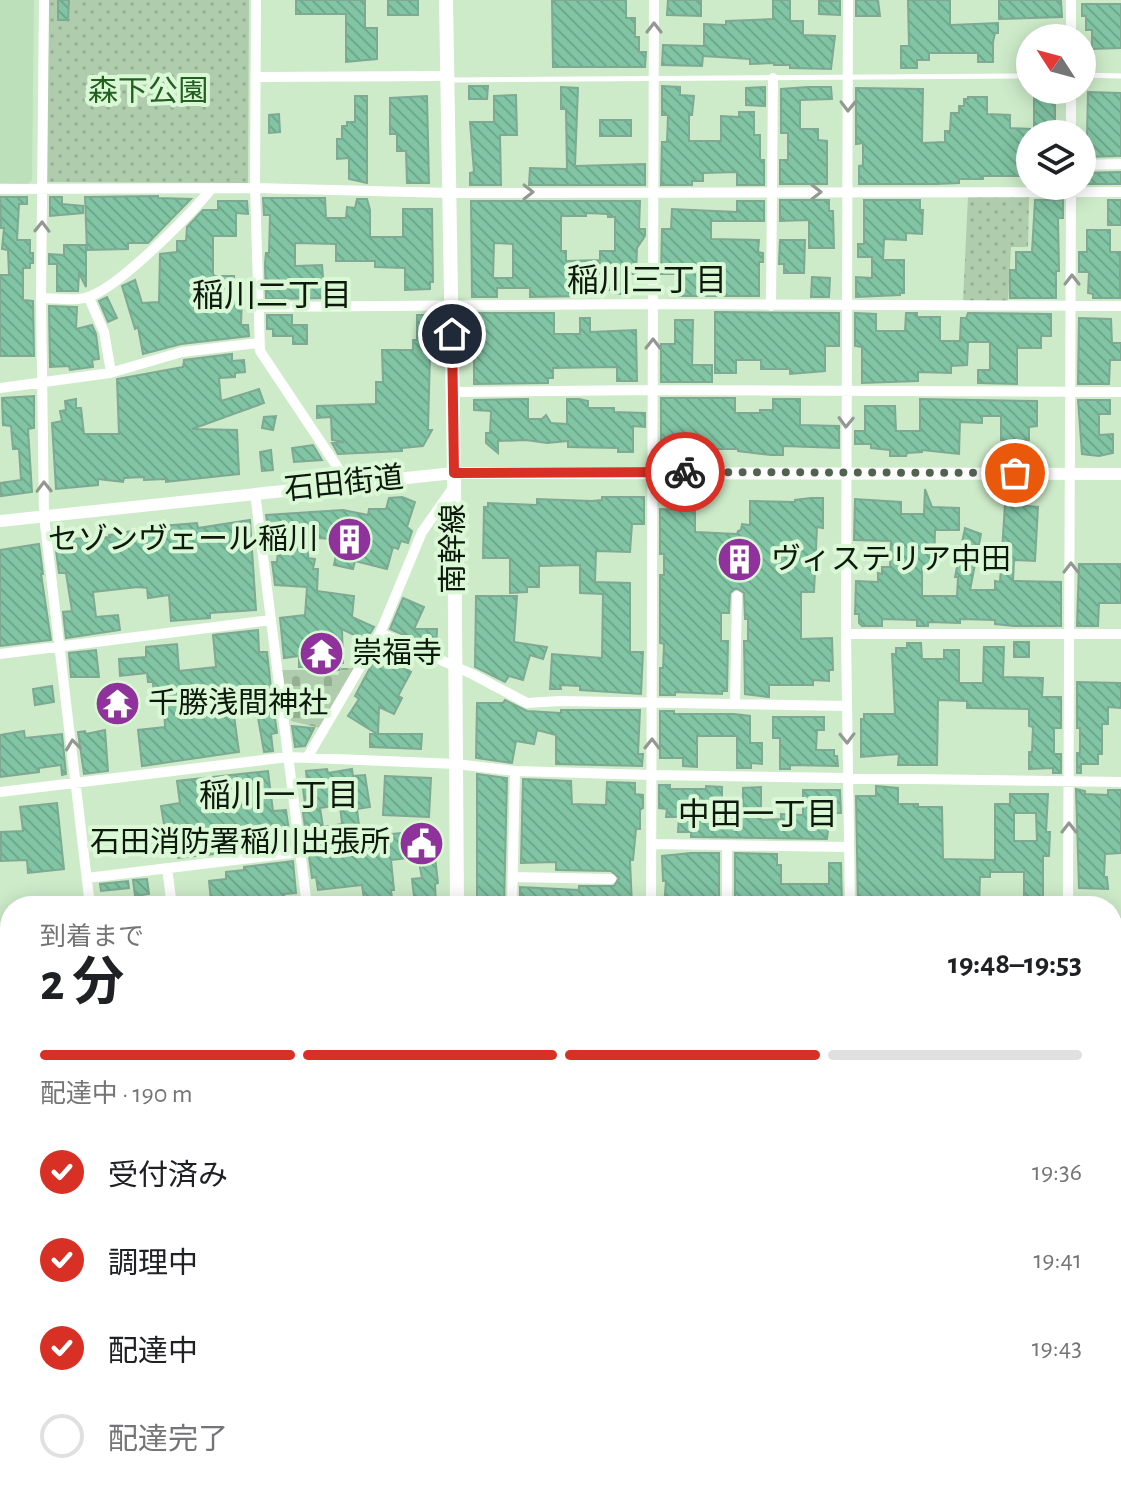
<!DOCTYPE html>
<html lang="ja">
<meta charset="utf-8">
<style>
body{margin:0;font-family:"Alegreya Sans","Noto Sans JP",sans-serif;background:#f2f2f2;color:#202124;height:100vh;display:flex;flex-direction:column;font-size:30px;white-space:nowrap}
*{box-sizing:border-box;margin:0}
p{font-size:26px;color:#757577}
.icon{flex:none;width:44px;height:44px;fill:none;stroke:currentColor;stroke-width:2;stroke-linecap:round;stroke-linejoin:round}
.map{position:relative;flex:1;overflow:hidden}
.details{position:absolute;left:0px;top:896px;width:1122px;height:602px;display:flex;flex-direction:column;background:#fff;border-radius:32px 32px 0 0;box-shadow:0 4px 20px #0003}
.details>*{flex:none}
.needle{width:52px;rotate:306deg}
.tools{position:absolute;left:1016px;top:24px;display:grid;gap:16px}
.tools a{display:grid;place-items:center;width:80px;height:80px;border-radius:50%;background:#fff;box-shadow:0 4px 20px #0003;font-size:40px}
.pin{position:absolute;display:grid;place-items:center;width:68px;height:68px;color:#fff;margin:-34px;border:4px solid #fff;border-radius:50%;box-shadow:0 2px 8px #0007}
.courier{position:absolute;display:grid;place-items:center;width:80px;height:80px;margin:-40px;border:6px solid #d93025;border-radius:50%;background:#fff;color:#222;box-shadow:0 2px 10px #0007}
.headline em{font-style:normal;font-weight:700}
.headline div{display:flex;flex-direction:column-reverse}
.headline{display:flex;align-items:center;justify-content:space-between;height:136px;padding:0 40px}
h1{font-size:52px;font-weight:700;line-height:60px}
.bar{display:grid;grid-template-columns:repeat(4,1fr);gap:12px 8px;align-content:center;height:96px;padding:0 40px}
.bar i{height:10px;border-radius:6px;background:#e0e0e0}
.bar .current{background:#d93025}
.bar p{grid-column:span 4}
ol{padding:0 40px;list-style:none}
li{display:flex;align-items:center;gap:24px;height:88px}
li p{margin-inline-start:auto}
li .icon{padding:8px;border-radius:50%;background:#d93025;color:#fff;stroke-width:4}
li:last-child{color:#757577}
li i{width:44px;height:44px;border:4px solid #e0e0e0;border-radius:50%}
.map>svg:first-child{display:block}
.built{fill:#bce0b9}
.green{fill:url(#green-dots)}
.cemetery{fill:url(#cemetery-stones)}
.building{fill:url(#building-back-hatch);stroke:#7fa993;stroke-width:2;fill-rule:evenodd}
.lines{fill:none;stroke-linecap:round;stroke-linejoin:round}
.service{stroke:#fff;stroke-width:5}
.minor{stroke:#fff;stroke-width:10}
.tertiary{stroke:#fff;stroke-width:12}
.secondary{stroke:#fff;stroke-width:14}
.oneway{stroke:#939892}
.done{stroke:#51624f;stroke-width:8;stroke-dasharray:0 14.4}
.route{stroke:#d93025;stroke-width:10}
.labels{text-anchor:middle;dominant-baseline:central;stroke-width:8;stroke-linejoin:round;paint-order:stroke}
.park-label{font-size:30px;fill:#235f20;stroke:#daf8d6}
.street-label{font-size:30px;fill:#0e190d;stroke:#daf8d6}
.poi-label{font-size:30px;fill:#0e190d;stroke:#daf8d6;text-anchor:start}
.neighbourhood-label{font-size:32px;fill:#0e190d;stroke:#daf8d6}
</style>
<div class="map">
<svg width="1121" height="1497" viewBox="0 0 1121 1497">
<defs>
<pattern id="green-dots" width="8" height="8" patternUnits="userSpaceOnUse" patternTransform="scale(2)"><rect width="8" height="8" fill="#afcdac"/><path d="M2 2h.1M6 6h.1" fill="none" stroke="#95af93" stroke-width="1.8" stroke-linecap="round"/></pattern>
<pattern id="cemetery-stones" width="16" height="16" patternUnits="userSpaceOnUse" patternTransform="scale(2)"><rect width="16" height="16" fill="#afcdac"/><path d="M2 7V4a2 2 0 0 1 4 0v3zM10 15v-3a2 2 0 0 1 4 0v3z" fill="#95af93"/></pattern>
<pattern id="building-back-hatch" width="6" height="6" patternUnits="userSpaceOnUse" patternTransform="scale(2)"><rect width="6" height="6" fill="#81c5a4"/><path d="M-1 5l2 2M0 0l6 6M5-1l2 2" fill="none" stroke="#6ea98c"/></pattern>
</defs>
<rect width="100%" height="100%" fill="#cdebc9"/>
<!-- built -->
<path class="built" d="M0,0H34L32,180L28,184L0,183Z
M1112,930H1121V1129H1112Z"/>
<!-- green -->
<path class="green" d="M49,0H249L248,183L46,182Z
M968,196H1029L1028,247H1011L1008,302H963Z"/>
<!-- cemetery -->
<path class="cemetery" d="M341,668H356L320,728L291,721L282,670H317L319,674L338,675Z"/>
<!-- building -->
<path class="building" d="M58,0H69L68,20H58Z
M296,0H365V28H377V59L346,62V14H296Z
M388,0H418V15H388Z
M552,0H626V18H635V37H639V52H646L645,67H553Z
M668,0H701V16L667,15Z
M773,0H790V21H803V35L835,36L831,69L790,68V65H774V63L750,64V59L703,56L702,66L662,65L663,45L704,46V24L726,25V21L773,19Z
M856,0H878L880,16H856Z
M908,0H950V25L998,23V33H995L993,42V62H978V53H929V60H917V68H901V46H909Z
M999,0H1061L1062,17L999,19Z
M819,1H840V15L819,14Z
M1082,4H1121V48L1092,49V30H1086V16H1082Z
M1082,49L1092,50V68H1082Z
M469,86H488L487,99H469Z
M662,86L680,87V95L694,96L692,115H689V141H721V116L739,117V112H754V135H760V160H764V185H737V172L703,173V181H692V185H661L662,142H667L668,115H662Z
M561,87L578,88L575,166L645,164V185H529L530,168L567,169L566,109H561Z
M765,87V106L746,105V88Z
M808,87H831L832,99L800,100V129H818V140L827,141V184H780V160H788V133H781V89Z
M856,88L923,89L922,143L945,142V131H950L951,113H959V106H964V99H968V97H987V114L1010,115V128L1030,129V176H983V179H959V183L936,184H859V166L863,165V143L856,144Z
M1034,90L1055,91V134H1034Z
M1088,92L1121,93V156L1082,157V136H1087Z
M516,95L517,135H500L501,185H470V173L474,172L470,122H494V96Z
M355,96H367V183L349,179V158L337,159V139H342V126H347V122H355Z
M427,96L429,183H407L406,151H397V134H390V98Z
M279,114L280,132L269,133V115Z
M600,120H631V136H600Z
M1121,172V184H1082V173Z
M158,196V198L191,199L148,243H128V249L87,250L85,197Z
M0,197H27V204H19L17,240H30V253H33V263H30V268H23V300L33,301L34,356H0V275H9L8,250L2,249L4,228H1Z
M50,197H62V204L83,206V213L50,216Z
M263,198H325L326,218H346L347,207L355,208L357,199H367L370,210V237H403V209H432L433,282H430V289L405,290V268L375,267V261H336V244L295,243V266L322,265L325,298L266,299L265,264L266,253H269L270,215H264Z
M780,200H829V211H833L834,248H809V220L780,221Z
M864,200H920V210H923L922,234L906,233V240L884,239L883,260H904V293H900V295L856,297V277L872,278V257H858V244H864Z
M1035,200H1063V218H1058L1059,271H1056V298H1010V270H1016V252H1032Z
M1108,200H1121V225H1108Z
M218,201H247L248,214L236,213V236H213V273L214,276H234V281H237V298H242L241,325H248L249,336L181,344L143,354L138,327L135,329L122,286L135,280L142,303L159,302L160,254L177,252V241H186L187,227L203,210H218Z
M471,201H640L639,229H645V236L637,248L636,274H629V295L614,293V290H586V296L530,297V288H497V297H472ZM586,213L608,214V217H615V251H600V260L566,261V251H561V216H586ZM494,243L513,244V278H493Z
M737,201H764V221H711V239L759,240L758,252L763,253V262H759V296H679V274H661L662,229H671L672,209L737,212Z
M1087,230H1110V252H1120V298H1093V294L1088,293L1089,272H1079V252H1087Z
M780,240H805L804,273H784V264H779Z
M64,245H86V287L79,273L78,291H57V264H49V254L64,255Z
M812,277L830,278L829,297H811Z
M107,297L117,318L108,322L99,301Z
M49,306L77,307L76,329L92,325L96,334L99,359L92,360L93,367L70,370L69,366L50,367Z
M715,312L839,313V346H825V371L790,374V369H761V360H736V373H715Z
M479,313H554V334H580V318H590V332L636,330L637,381H617V367L553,368V378H548V383L474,384V321H479Z
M855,313L876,314V331H905L906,313H917V317H940V341H960L961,318H966L968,313L1051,314V336H1041V348H1017V384L978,383V370H990V342H968L967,365L951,366V373L918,372V381L862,383V347L855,346Z
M267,315H292V325H307V344H293V336H273V329H267Z
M417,315H431L428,430H432L423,446L402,448V451L338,454L332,443L344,442L332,440L331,417L317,418V406L376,404V382H383L382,350H413V340H417Z
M1079,318L1111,319L1112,343H1121V360H1110L1109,384H1078Z
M675,320H693L692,365H712V382H661V344H675Z
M232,354V361L244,360L245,372L235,373V377L219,378L221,401L259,389L264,403L192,429L237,430L239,474L166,482V479L144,480V477L124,478L123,482L98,479V485L56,489L52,423L62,421L60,411L66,410L65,401L76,399V408H81L84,434H119L117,379L183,367L184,360Z
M34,396V428L28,429L32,492L1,496L0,483L21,480L19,449H13L11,426L3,425L2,398Z
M661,398H735V413H760V410H773V399H800V425L839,426V448L783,446V455H771L738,451V449H699V452H688V447H661Z
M528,399V419H542L546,415L551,423L567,424V399H579L588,401V408H614V412L645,413V427L633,426V452H618V448L568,447V441L547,443L526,440L498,441V453L486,443V433H490L491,411L474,410V400Z
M920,399L1037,401V426L1029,427V440H1001V416H982V423L960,422L959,454L922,450V452L907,453L906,456H890V450L871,448V444H855V431H865V406H895L896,431H920Z
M1078,400H1110V414H1099V435L1113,434V453L1099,456L1082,454Z
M276,416L273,430L262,428L264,417Z
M313,445L322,460L294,462L292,448Z
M271,450L273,470L262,471L260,452Z
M925,489L932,507L959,508V530H935L934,568H922V596H957L958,577H955L965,528L981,534L970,590H995V581L1000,582L1005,504L1038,507L1035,561L1014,560L1013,581L1061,582V626H1014L995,624V620L960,619V623L928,622V626H917V620L882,619V626H862L859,623V614H855L856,581L878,582V573L882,574V567H890L891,541L854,540L855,499L901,502V514H924Z
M402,497L415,502L407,527L412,531L408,543L401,541L398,549L393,547L387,569L355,561L353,569L334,565L339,540L309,537L308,558L315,559L313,569H318L317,591L354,596L352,617L374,627L368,637L364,636L362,639L342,629L343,663H340L339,670L320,671V667H299V656L284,658L280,618L305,615L307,587L275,585L272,562H277L280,528H268L266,515L343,510L368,515L369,509H386L389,498Z
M602,497H644V524H632L630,552L596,551L595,582L630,583V652H643L641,694L580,690V686L560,685L561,689H550L552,654L602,658L603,594L580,593V565L539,566V587H527V592L510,593V558H483L484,507H488V503L537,505V499L592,501L602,500Z
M811,498H823V528L817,527L814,592H801V639L832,638L833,670H829V681L813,680V685H769V697L745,694L744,641H748V619H745L744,593L736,588L730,593L729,613H721V641H728L727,691H722V694L675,692V695H660V668H663L664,644L660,643V575H664V554H660V509L695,510V532L737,534L738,531L741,530L742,524L750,525V501L795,502V500Z
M250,520L256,610L210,613V618L171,621L169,595L148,598L147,588L138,587L93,592L96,617L118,615L120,630L66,638L63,612L72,611L66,573H59L55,543L67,539L110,537L109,535L160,526L197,523L198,528Z
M39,544L43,574H41L51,640L0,646V550Z
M1079,564H1121V603H1099L1098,626H1077Z
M476,596H517L514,642L547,647L543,659L530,655L523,680L509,676L505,682L475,667Z
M403,598L424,607L414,629H437L436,649L390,629Z
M258,630L259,652H267L271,688L191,696L184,704L186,709L192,712L233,708L239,752L142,766L138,730L165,727L164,703L154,704L153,682H148L147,673L120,676L119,659L146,657V647L177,644L179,671L216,667L213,635Z
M1014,642H1029V657H1014Z
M907,643H921L922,659H944V650H959V683H983L984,647H1004L1003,677L1043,678L1042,697H1061V728H1054V754H1061V773H1053V768L1029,769V752H1032L1033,727L1029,726V709L967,708V701L938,700L937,765H898L899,754L861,757V719H864V714H895L892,654H896V648H907Z
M96,650L99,677H71L69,653Z
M378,653L411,672L398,696L402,698L394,714L379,707L378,734H422L421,749L370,747V734H377L348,716L359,699L355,696Z
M1077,682L1121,683V708L1108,707V724H1102V754H1098V764H1081V773H1077V753H1080V728H1077Z
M52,686L54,702L35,705L33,689Z
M106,697H121V713H110L109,708H106Z
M505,700L527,711L561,713V710H640L638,754H643L642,766L556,764V735L537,730L534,744L516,741L512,763L476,758L477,703H503Z
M273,704L277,733L271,734L273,751L264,752L256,706Z
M660,711H674V714H734L750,716V743H762V764L751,763V768H737V736H697V767L683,766V758H660Z
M773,717H824V730H817L816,750H834V756H837L838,766L790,765V769H780V738H773Z
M292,726L314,728L305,746L295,747Z
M105,730L108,771L84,774L78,732L85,731L86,734Z
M24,731L25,738L62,734L66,774L62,775L61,765L39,768V772L0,777V735Z
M327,769L328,773L352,769L353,776L365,775L370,807L357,809L361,843L374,841L375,844H382V835L432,830L438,883L435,884L436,906H415L412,879L422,878L418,857L391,860L394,890H391L393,906H365L362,885L318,890L316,877L312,878L303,813L306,812L302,781L307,780L306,771ZM340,805L342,824L323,827L320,808Z
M268,771L273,811L286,810L291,845L266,848L264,840L222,843L223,853L178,858L175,831L165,830L161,806L180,803L177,781Z
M477,774L507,778L504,906H477Z
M385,776L431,778L429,817L383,815Z
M523,779L571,781L572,804L606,805L607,782L635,783V794L643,795V808L640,810V829H636L633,860H630L632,906L562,903V906H520V887L579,890V886H614L619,878L611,871L556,870V862L521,863Z
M659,785H670V789H706V786L722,787V810L743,811V788L761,787V820L781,819V814L803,815V790H840L841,813H830L827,839L691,837V832H678L679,817H666L667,809L659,808Z
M876,786L898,788V804H918V807H942L943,859L995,860V804H1010V794H1048L1046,832H1050L1049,856H1043V904H1024V872H990V877H980L979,906H936V898H867V906H858L856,796H876ZM1014,813H1036L1037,841H1014Z
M1076,789L1085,791V794L1108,795V790H1121V853L1105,854L1104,877H1107L1108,889L1079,888Z
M57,803L64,869L28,873L27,860L1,861V832L23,831L20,807Z
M691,853H719V906H664L666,881H663L662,856Z
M735,853L777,854V865H781V884H829V863H841L842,906H776V901L753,900L752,906H735Z
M293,861L296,893L284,894L286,906H244V899L211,901L209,881L226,879V872L244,870V867Z
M147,879L149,894L135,896L133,880Z
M128,881L129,888L101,891L100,884Z
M10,931V968L0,969V932Z
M10,1003V1120H4L0,1094V1004Z
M10,1137V1171L0,1172V1138Z
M10,1212V1299L0,1300V1213Z
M10,1323V1375L3,1376L0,1324Z
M10,1390V1420H3L0,1391Z"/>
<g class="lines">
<!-- service -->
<path class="service" d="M1082,75L1121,76
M451,80L1030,76"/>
<!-- minor -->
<path class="minor" d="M44,0L41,298L44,516L90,906
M848,0L846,634L850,906
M1071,38V0
M257,77L447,76
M1071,90V134
M1082,165L1121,164
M0,189L255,188L256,0
M41,298C56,298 78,302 91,296C123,283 189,216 212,188
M89,298L104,332L111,372
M771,306L773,78
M257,307L653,304L1121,306
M0,388L110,373L182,352L258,343
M453,392L653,390L1121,392
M348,483L260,351L255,188L450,193L1121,192
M255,493L307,906
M380,633L472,674L527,703L559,701L847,706
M846,634H1121
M0,654L271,620
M192,704L280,695
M735,704L737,596
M307,758L380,633L422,532L453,488
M0,792L288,757L456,764L515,771L651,775L1121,782
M651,844L849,847
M167,868L172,906
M513,877L611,879
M87,878L300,852
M512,906L515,771
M651,906L654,0
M727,906V846
M1068,906L1071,188
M1112,923H1121
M0,986L10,985
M1112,1283H1121
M0,1309L10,1308
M1112,1419H1121
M0,1468L10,1466
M341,1488V1497
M599,1488L600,1497
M1111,1488V1497
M155,1497L156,1488
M261,1497L262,1488
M854,1497V1488"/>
<!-- tertiary -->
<path class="tertiary" d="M0,521L454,473L1121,474
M1112,1146H1121
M0,1192L10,1191"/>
<!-- secondary -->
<path class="secondary" d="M446,0L454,473L457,906
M461,1497V1488"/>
</g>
<!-- one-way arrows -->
<defs><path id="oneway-chevron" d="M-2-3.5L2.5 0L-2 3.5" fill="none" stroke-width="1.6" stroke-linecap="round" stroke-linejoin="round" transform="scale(2)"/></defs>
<g class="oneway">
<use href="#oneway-chevron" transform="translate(654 28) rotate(-90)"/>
<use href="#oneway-chevron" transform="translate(848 106) rotate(91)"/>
<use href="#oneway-chevron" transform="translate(528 192)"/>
<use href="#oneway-chevron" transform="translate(816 192)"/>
<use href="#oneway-chevron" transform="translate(42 227) rotate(-89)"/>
<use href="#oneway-chevron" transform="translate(1072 280) rotate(-90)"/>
<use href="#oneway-chevron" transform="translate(653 344) rotate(-90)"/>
<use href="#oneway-chevron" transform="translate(846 422) rotate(92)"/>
<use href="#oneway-chevron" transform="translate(44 487) rotate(-91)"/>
<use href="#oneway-chevron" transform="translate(1071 568) rotate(-90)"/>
<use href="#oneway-chevron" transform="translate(847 738) rotate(89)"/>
<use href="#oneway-chevron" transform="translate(652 744) rotate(-89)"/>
<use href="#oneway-chevron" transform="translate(73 745) rotate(-97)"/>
<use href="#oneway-chevron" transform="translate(1069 828) rotate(-90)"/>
</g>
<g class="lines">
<!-- done -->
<path class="done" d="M685,472L1015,473"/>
<!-- route -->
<path class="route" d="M452,334L454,473L685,472"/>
</g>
<!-- icons -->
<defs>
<symbol id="building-disc" viewBox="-11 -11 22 22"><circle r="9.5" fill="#8f329c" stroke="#daf8d6"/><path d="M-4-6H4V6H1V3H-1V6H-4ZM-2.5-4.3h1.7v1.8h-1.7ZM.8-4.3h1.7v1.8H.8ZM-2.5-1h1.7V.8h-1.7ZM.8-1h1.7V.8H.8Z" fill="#fff"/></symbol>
<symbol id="temple-disc" viewBox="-11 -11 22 22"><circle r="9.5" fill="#8f329c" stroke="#daf8d6"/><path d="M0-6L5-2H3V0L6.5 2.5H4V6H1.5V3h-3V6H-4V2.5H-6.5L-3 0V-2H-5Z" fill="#fff"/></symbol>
<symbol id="civic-disc" viewBox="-11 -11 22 22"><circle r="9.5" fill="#8f329c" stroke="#daf8d6"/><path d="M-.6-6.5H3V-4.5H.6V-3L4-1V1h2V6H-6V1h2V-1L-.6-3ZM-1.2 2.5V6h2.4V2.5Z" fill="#fff"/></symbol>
</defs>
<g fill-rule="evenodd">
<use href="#building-disc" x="324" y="514" width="51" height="51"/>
<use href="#building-disc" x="714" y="534" width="51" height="51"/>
<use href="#temple-disc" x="296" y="628" width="51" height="51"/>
<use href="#temple-disc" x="92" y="678" width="51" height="51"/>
<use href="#civic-disc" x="396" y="818" width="51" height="51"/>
</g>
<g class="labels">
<!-- park labels -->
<g class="park-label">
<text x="148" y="92">森下公園</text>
</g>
<!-- street labels -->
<g class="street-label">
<text transform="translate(344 484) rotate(-6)">石田街道</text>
<text transform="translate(454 549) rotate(-90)">南幹線</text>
</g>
<!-- poi labels -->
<g class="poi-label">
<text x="318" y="540" text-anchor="end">セゾンヴェール稲川</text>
<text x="771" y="560">ヴィステリア中田</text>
<text x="352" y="654">崇福寺</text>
<text x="148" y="704">千勝浅間神社</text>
<text x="390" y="843" text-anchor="end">石田消防署稲川出張所</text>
</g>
<!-- neighbourhood labels -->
<g class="neighbourhood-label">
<text x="647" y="281">稲川三丁目</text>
<text x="272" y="296">稲川二丁目</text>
<text x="279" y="796">稲川一丁目</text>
<text x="758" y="815">中田一丁目</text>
</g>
</g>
</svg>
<div class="tools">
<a><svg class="needle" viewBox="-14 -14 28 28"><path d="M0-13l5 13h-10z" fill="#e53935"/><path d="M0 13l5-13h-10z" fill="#757577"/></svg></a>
<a><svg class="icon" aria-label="layers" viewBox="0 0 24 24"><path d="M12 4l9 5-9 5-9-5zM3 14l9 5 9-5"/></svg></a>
</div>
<div class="pin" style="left:1015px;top:473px;background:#ea580c"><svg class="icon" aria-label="bag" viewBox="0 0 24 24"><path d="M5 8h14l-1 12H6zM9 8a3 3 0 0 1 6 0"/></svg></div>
<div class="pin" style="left:452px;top:334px;background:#1f2937"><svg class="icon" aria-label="home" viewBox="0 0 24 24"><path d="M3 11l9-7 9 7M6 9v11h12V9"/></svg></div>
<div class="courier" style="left:685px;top:472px"><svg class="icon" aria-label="bike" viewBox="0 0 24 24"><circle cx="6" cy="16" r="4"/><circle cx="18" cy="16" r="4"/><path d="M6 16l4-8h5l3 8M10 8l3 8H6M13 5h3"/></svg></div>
<section class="details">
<div class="headline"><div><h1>2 分</h1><p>到着まで</p></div><em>19:48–19:53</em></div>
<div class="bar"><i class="current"></i><i class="current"></i><i class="current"></i><i></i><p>配達中 · 190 m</p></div>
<ol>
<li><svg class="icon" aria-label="check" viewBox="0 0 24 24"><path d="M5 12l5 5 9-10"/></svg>受付済み<p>19:36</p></li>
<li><svg class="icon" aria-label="check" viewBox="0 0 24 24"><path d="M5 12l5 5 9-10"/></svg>調理中<p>19:41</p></li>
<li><svg class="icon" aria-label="check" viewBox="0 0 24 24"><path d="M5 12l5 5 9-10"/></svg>配達中<p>19:43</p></li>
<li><i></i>配達完了</li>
</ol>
</section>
</div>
